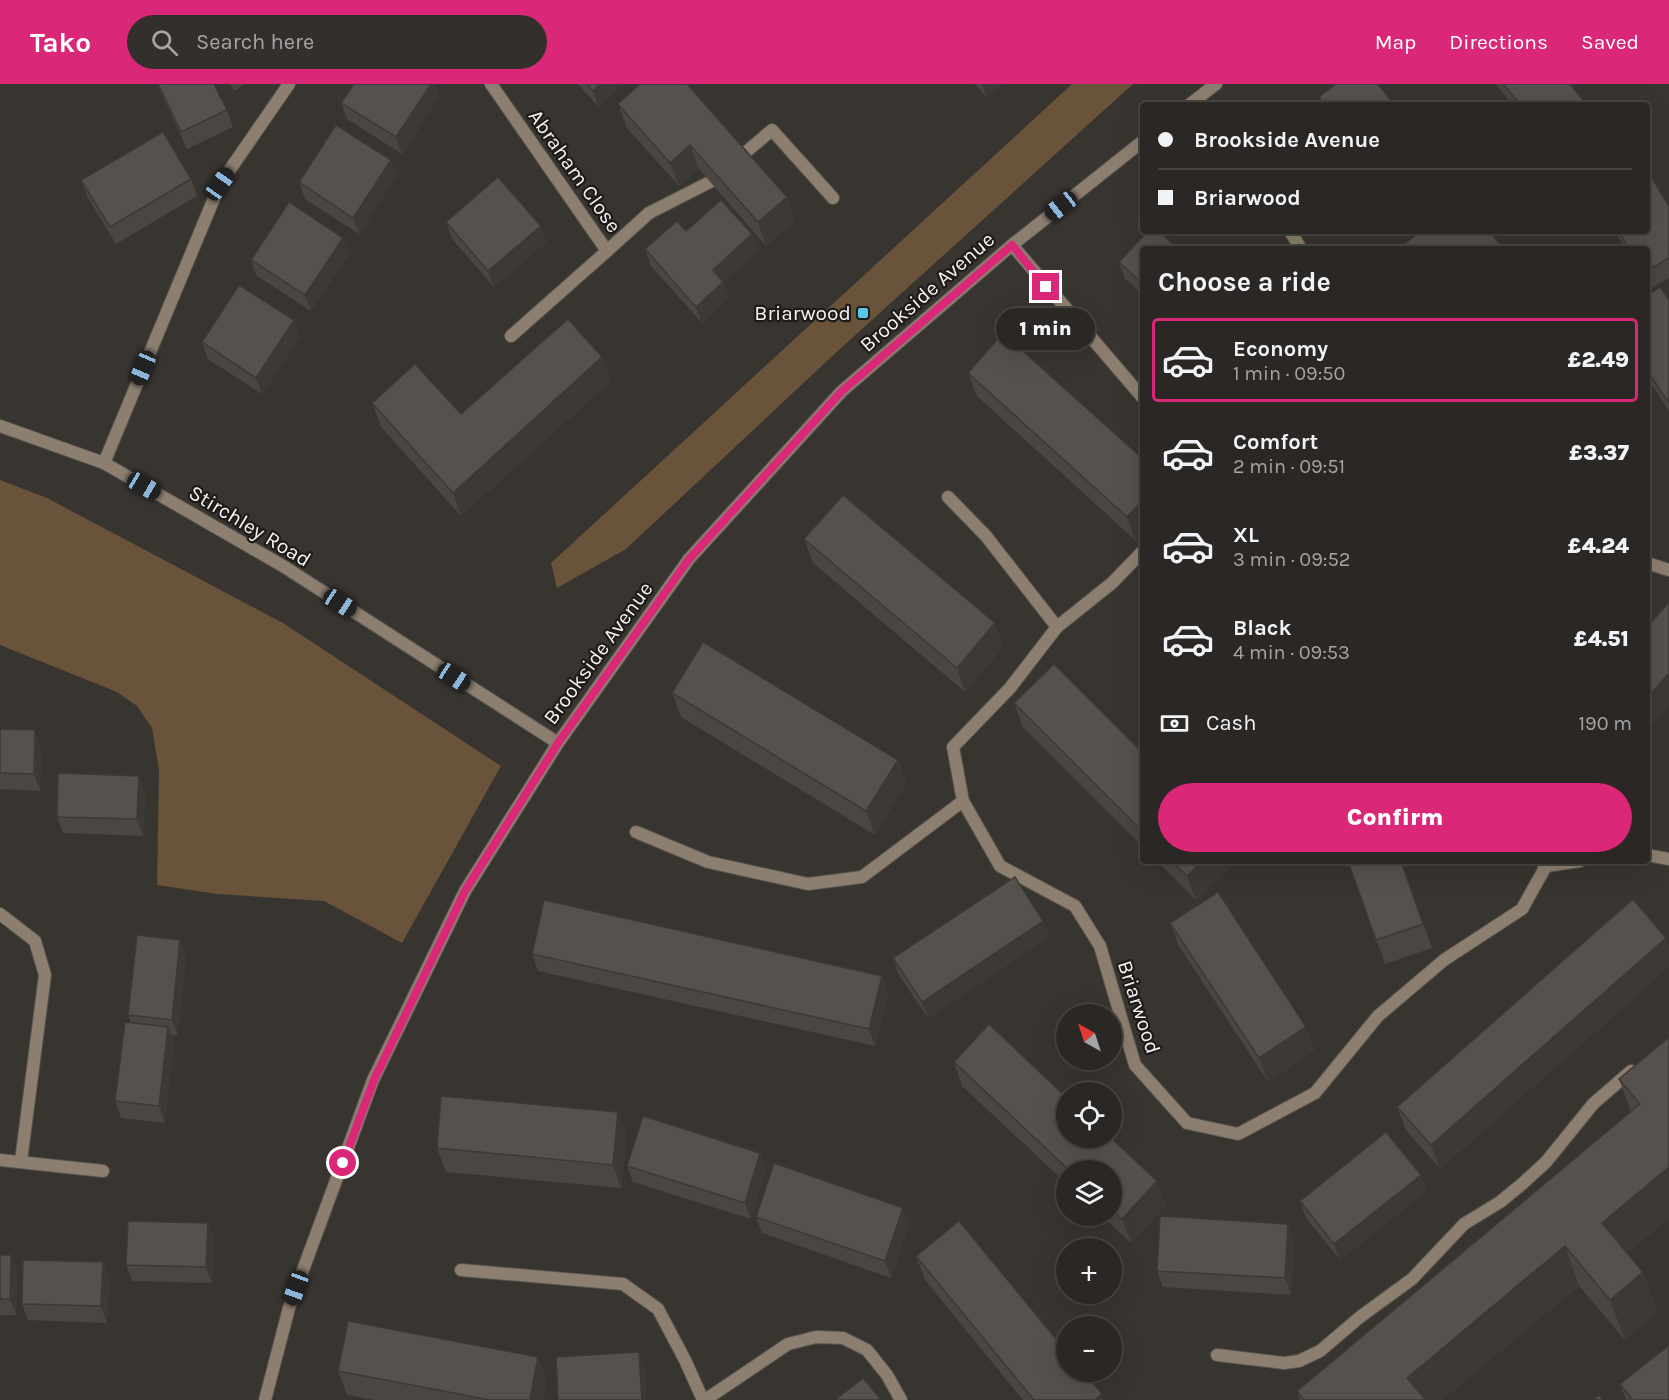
<!DOCTYPE html>
<meta charset="utf-8">
<style>
:root{--surface:#2a2724;--page:#322f2c;--text:#f1f3f6;--muted:#a5a5a6;--line:#464441;--accent:#db2777}
body{margin:0;font-family:Karla,sans-serif;background:var(--page);color:var(--text);height:100vh;display:flex;flex-direction:column;font-size:22px;white-space:nowrap}
*{box-sizing:border-box;margin:0}
p{font-size:20px;color:var(--muted)}
.icon{flex:none;width:33px;height:33px;fill:none;stroke:currentColor;stroke-width:2;stroke-linecap:round;stroke-linejoin:round}
.map{position:relative;flex:1;overflow:hidden}
.drawer{position:absolute;left:1140px;top:162px;width:510px;height:618px;display:flex;flex-direction:column;background:var(--surface);border-radius:6px;box-shadow:0 6px 24px #0002,0 0 0 2px var(--line)}
.drawer>*{flex:none}
.guide{position:absolute;left:1140px;top:18px;width:510px;height:132px;border-radius:6px;box-shadow:0 6px 24px #0002,0 0 0 2px var(--line);display:grid;align-content:center;height:132px;padding:0 18px;background:var(--surface)}
.needle{width:39px;rotate:321deg}
.controls{position:absolute;left:1056px;top:920px;display:grid;gap:12px}
.controls a{display:grid;place-items:center;width:66px;height:66px;border-radius:50%;background:var(--surface);box-shadow:0 6px 24px #0002,0 0 0 2px var(--line);font-size:30px}
.end{position:absolute;width:27px;height:27px;margin:-14px;border:8px solid #db2777;background:#fff;box-shadow:0 0 0 3px #fff}
.from{border-radius:50%}
.bubble{position:absolute;height:42px;border-radius:21px;background:var(--surface);box-shadow:0 6px 24px #0002,0 0 0 2px var(--line);font-size:20px;font-weight:800;line-height:42px;text-align:center}
.car{position:absolute;width:18px;height:36px;margin:-18px -9px;border-radius:8px;box-shadow:0 0 4px 2px #0007;background:linear-gradient(#222 24%,#8ab4d8 0 40%,#222 0 76%,#8ab4d8 0 86%,#222 0)}
.guide b{display:flex;align-items:center;gap:21px;height:57px;font-size:22px}
.guide b+b{border-top:2px solid var(--line)}
.guide i{width:15px;height:15px;background:var(--text)}
ul{padding:0;list-style:none}
li{display:flex;align-items:center;gap:18px;height:84px;margin:0 12px 9px;padding:0 6px;border:3px solid transparent;border-radius:6px}
li div{flex:1}
li b{display:block;font-size:22px}
li em{font-style:normal;font-weight:800}
li.on{border-color:var(--accent)}
li>.icon{width:54px;height:54px;stroke-width:1.5}
h2{padding:0 18px;font-size:27px;line-height:72px}
.pay{display:flex;align-items:center;gap:15px;height:66px;padding:0 18px;font-size:22px}
.pay p{margin-inline-start:auto}
.cta{display:flex;gap:12px;margin-top:auto;padding:12px 18px}
.cta a{flex:1;height:69px;border-radius:36px;background:var(--accent);color:#fff;font-size:24px;font-weight:800;line-height:69px;text-align:center}
header{display:flex;align-items:center;gap:36px;box-sizing:border-box;height:84px;padding:0 30px;background:var(--accent);color:#fff}
header strong{font-size:28px}
nav{display:flex;gap:33px;margin-inline-start:auto;font-size:21px}
.search{width:420px;height:54px;background:var(--page);display:flex;align-items:center;gap:15px;box-sizing:border-box;padding:0 21px;border-radius:33px;color:var(--muted);font-size:22px}
.map>svg:first-child{display:block}
.green{fill:#69533a}
.lines{fill:none;stroke-linecap:round;stroke-linejoin:round}
.service-casing{stroke:#56534f;stroke-width:14}
.minor-casing{stroke:#56534f;stroke-width:14}
.tertiary-casing{stroke:#56534f;stroke-width:14}
.service{stroke:#8d7f6f;stroke-width:12}
.minor{stroke:#8d7f6f;stroke-width:12}
.tertiary{stroke:#8d7f6f;stroke-width:12}
.wall{fill:#4a4642}
.shaded-wall{fill:#3c3936}
.building{fill:#56514d;stroke:#3c3936;stroke-width:1.5}
.route{stroke:#db2777;stroke-width:8}
.poi-dot{fill:#5bc7e7;stroke:#1e1c1a;stroke-width:2}
.labels{text-anchor:middle;stroke-width:4.5;stroke-linejoin:round;paint-order:stroke}
.street-label{font-size:21px;fill:#f6f3f0;stroke:#1e1c1a}
.poi-label{font-size:21px;fill:#f6f3f0;stroke:#1e1c1a;text-anchor:end}
</style>
<header>
<strong>Tako</strong>
<div class="search"><svg class="icon" aria-label="search" viewBox="0 0 24 24"><circle cx="10" cy="10" r="6"/><path d="M15 15l6 6"/></svg>Search here</div>
<nav><a>Map</a><a>Directions</a><a>Saved</a></nav>
</header>
<div class="map">
<svg width="1669" height="1316" viewBox="0 0 1669 1316">
<rect width="100%" height="100%" fill="#383430"/>
<!-- green -->
<g class="green">
<path d="M 1072,0 L 1133,0 L 841,264 L 626,465 L 557,504 L 551,479 Z"/>
<path d="M 0,396 L 47,414 L 283,539 L 501,682 L 402,859 L 324,817 L 217,810 L 157,801 L 159,686 L 152,644 L 137,622 L 117,608 L 0,561 Z"/>
</g>
<g class="lines">
<defs>
<g id="service">
<path d="M 740,73 L 772,46 L 833,114"/>
<path d="M 649,129 L 710,98"/>
</g>
<g id="minor">
<path d="M 491,0 L 607,167 L 511,252"/>
<path d="M 1290,147 L 1301,165"/>
<path d="M 1012,161 L 1143,314"/>
<path d="M 607,167 L 649,129"/>
<path d="M 0,342 L 104,379 L 283,482 L 558,659"/>
<path d="M 104,379 L 220,100 L 289,0"/>
<path d="M 948,413 L 986,452 L 1057,543"/>
<path d="M 1143,467 L 1112,499 L 1057,543 L 1010,604 L 953,663 L 963,717 L 1000,782 L 1075,822 L 1100,862 L 1135,981 L 1187,1039 L 1238,1050 L 1315,1009 L 1378,932 L 1444,876 L 1522,825 L 1546,782 L 1541,777"/>
<path d="M 1647,479 L 1669,486"/>
<path d="M 636,748 L 708,778 L 808,800 L 862,793 L 963,717"/>
<path d="M 1647,771 L 1669,775"/>
<path d="M 1546,782 L 1580,777"/>
<path d="M 0,830 L 35,857 L 45,891 L 21,1077"/>
<path d="M 0,1076 L 103,1087"/>
<path d="M 461,1186 L 623,1200 L 658,1225 L 685,1276 L 703,1316"/>
<path d="M 1217,1271 L 1284,1279 L 1299,1277 L 1320,1267 L 1360,1233 L 1412,1195 L 1464,1140 L 1500,1118 L 1522,1100 L 1546,1078 L 1593,1020 L 1631,987"/>
<path d="M 705,1316 L 788,1260 L 816,1253 L 843,1254 L 867,1266 L 887,1291 L 901,1316"/>
</g>
<g id="tertiary">
<path d="M 1189,21 L 1216,0"/>
<path d="M 265,1316 L 289,1224 L 373,996 L 465,807 L 558,659 L 689,475 L 842,307 L 1012,161 L 1143,57"/>
</g>
</defs>
<!-- service casing -->
<use href="#service" class="service-casing"/>
<!-- minor casing -->
<use href="#minor" class="minor-casing"/>
<!-- tertiary casing -->
<use href="#tertiary" class="tertiary-casing"/>
<!-- service -->
<use href="#service" class="service"/>
<!-- minor -->
<use href="#minor" class="minor"/>
<!-- tertiary -->
<use href="#tertiary" class="tertiary"/>
</g>
<!-- wall -->
<g class="wall">
<path d="M 157,0 L 214,0 L 227,26 L 233,43 L 187,65 Z"/>
<path d="M 230,0 L 245,0 L 234,7 Z"/>
<path d="M 354,0 L 435,0 L 439,13 L 402,70 L 347,35 L 341,19 Z"/>
<path d="M 578,0 L 624,0 L 599,23 Z"/>
<path d="M 640,0 L 795,137 L 766,162 L 699,85 L 679,102 L 627,44 L 618,20 Z"/>
<path d="M 975,0 L 1003,0 L 987,14 Z"/>
<path d="M 1496,0 L 1570,0 L 1587,21 L 1513,21 Z"/>
<path d="M 397,92 L 359,150 L 305,115 L 299,98 Z"/>
<path d="M 191,95 L 197,112 L 116,160 L 87,112 L 81,96 Z"/>
<path d="M 1669,123 L 1669,194 L 1649,206 L 1647,202 L 1647,165 L 1625,165 L 1615,147 L 1647,147 Z"/>
<path d="M 446,138 L 547,158 L 494,203 L 452,155 Z"/>
<path d="M 686,147 L 752,150 L 758,167 L 723,198 L 729,214 L 702,239 L 651,182 L 645,165 Z"/>
<path d="M 1143,165 L 1143,211 L 1125,194 L 1119,178 Z"/>
<path d="M 349,170 L 311,227 L 257,192 L 251,176 Z"/>
<path d="M 1647,212 L 1669,216 L 1669,327 L 1647,294 Z"/>
<path d="M 294,236 L 300,253 L 262,310 L 208,275 L 202,258 Z"/>
<path d="M 602,273 L 611,297 L 461,432 L 381,343 L 372,319 L 461,330 Z"/>
<path d="M 968,289 L 1143,375 L 1136,457 L 977,312 Z"/>
<path d="M 804,455 L 1003,563 L 965,608 L 813,479 Z"/>
<path d="M 672,609 L 898,676 L 906,699 L 875,751 L 681,633 Z"/>
<path d="M 1014,619 L 1143,669 L 1143,763 L 1023,643 Z"/>
<path d="M 0,645 L 41,663 L 40,707 L 0,705 Z"/>
<path d="M 139,692 L 145,708 L 143,752 L 63,749 L 57,733 Z"/>
<path d="M 1157,777 L 1235,777 L 1236,778 L 1196,816 Z"/>
<path d="M 1348,777 L 1401,777 L 1432,864 L 1385,880 Z"/>
<path d="M 1043,837 L 1049,853 L 928,934 L 899,891 L 893,874 Z"/>
<path d="M 1170,839 L 1315,966 L 1268,998 L 1179,862 Z"/>
<path d="M 1666,854 L 1669,861 L 1669,883 L 1440,1085 L 1406,1046 L 1397,1023 Z"/>
<path d="M 532,870 L 882,892 L 888,908 L 875,962 L 538,887 Z"/>
<path d="M 186,873 L 178,952 L 171,951 L 174,959 L 165,1039 L 121,1034 L 115,1017 L 131,939 L 128,931 Z"/>
<path d="M 1669,953 L 1669,1134 L 1627,1169 L 1658,1228 L 1625,1256 L 1579,1202 L 1442,1316 L 1300,1316 L 1297,1307 L 1631,1028 L 1619,995 Z"/>
<path d="M 954,978 L 1166,1121 L 1131,1159 L 1101,1131 L 1112,1131 L 1112,1086 L 1066,1086 L 1066,1099 L 962,1002 Z"/>
<path d="M 627,1052 L 621,1104 L 446,1088 L 437,1064 Z"/>
<path d="M 627,1082 L 766,1085 L 751,1135 L 633,1098 Z"/>
<path d="M 1427,1107 L 1340,1176 L 1306,1134 L 1300,1117 Z"/>
<path d="M 756,1133 L 909,1140 L 891,1194 L 762,1149 Z"/>
<path d="M 208,1139 L 214,1156 L 212,1199 L 132,1197 L 126,1181 Z"/>
<path d="M 1294,1156 L 1291,1211 L 1163,1203 L 1157,1187 Z"/>
<path d="M 0,1171 L 17,1187 L 16,1231 L 0,1231 Z"/>
<path d="M 916,1172 L 1104,1316 L 1023,1316 L 925,1196 Z"/>
<path d="M 103,1178 L 109,1195 L 107,1239 L 28,1236 L 22,1220 Z"/>
<path d="M 538,1273 L 546,1297 L 543,1316 L 374,1316 L 347,1311 L 338,1287 Z"/>
<path d="M 1620,1300 L 1669,1316 L 1626,1316 Z"/>
</g>
<!-- shaded-wall -->
<g class="shaded-wall">
<path d="M 431,0 L 435,0 L 439,13 L 402,70 L 396,53 Z"/>
<path d="M 600,0 L 624,0 L 599,23 L 593,7 Z"/>
<path d="M 982,0 L 1003,0 L 987,14 Z"/>
<path d="M 690,61 L 699,85 L 679,102 L 670,79 Z"/>
<path d="M 391,76 L 397,92 L 359,150 L 353,134 Z"/>
<path d="M 787,113 L 795,137 L 766,162 L 758,138 Z"/>
<path d="M 541,142 L 547,158 L 494,203 L 488,187 Z"/>
<path d="M 752,150 L 758,167 L 723,198 L 729,214 L 702,239 L 696,223 L 713,186 Z"/>
<path d="M 343,154 L 349,170 L 311,227 L 305,211 Z"/>
<path d="M 294,236 L 300,253 L 262,310 L 256,294 Z"/>
<path d="M 602,273 L 611,297 L 461,432 L 453,409 Z"/>
<path d="M 1143,416 L 1143,449 L 1136,457 L 1127,433 Z"/>
<path d="M 995,539 L 1003,563 L 965,608 L 957,584 Z"/>
<path d="M 1669,589 L 1669,622 L 1647,648 L 1647,614 Z"/>
<path d="M 35,646 L 41,663 L 40,707 L 34,690 Z"/>
<path d="M 898,676 L 906,699 L 875,751 L 866,727 Z"/>
<path d="M 139,692 L 145,708 L 143,752 L 137,735 Z"/>
<path d="M 1203,777 L 1236,778 L 1196,816 L 1187,792 Z"/>
<path d="M 1043,837 L 1049,853 L 928,934 L 922,918 Z"/>
<path d="M 1666,854 L 1669,861 L 1669,883 L 1440,1085 L 1431,1061 Z"/>
<path d="M 180,856 L 186,873 L 178,952 L 172,936 Z"/>
<path d="M 882,892 L 888,908 L 875,962 L 869,945 Z"/>
<path d="M 168,943 L 174,959 L 165,1039 L 159,1022 Z"/>
<path d="M 1306,943 L 1315,966 L 1268,998 L 1259,974 Z"/>
<path d="M 618,1028 L 627,1052 L 621,1104 L 613,1081 Z"/>
<path d="M 760,1069 L 766,1085 L 751,1135 L 745,1119 Z"/>
<path d="M 1669,1083 L 1669,1134 L 1616,1178 L 1602,1139 Z"/>
<path d="M 1421,1091 L 1427,1107 L 1340,1176 L 1334,1160 Z"/>
<path d="M 1157,1097 L 1166,1121 L 1131,1159 L 1122,1135 Z"/>
<path d="M 903,1124 L 909,1140 L 891,1194 L 885,1177 Z"/>
<path d="M 208,1139 L 214,1156 L 212,1199 L 206,1183 Z"/>
<path d="M 1288,1140 L 1294,1156 L 1291,1211 L 1285,1194 Z"/>
<path d="M 1565,1162 L 1579,1202 L 1442,1316 L 1415,1316 L 1407,1294 Z"/>
<path d="M 11,1171 L 17,1187 L 16,1231 L 10,1215 Z"/>
<path d="M 103,1178 L 109,1195 L 107,1239 L 101,1222 Z"/>
<path d="M 1643,1188 L 1658,1228 L 1625,1256 L 1610,1216 Z"/>
<path d="M 639,1268 L 645,1284 L 647,1316 L 642,1316 Z"/>
<path d="M 538,1273 L 546,1297 L 543,1316 L 530,1316 Z"/>
<path d="M 1102,1310 L 1104,1316 L 1095,1316 Z"/>
</g>
<!-- building -->
<g class="building">
<path d="M 158,0 L 214,0 L 227,26 L 181,48 Z"/>
<path d="M 354,0 L 431,0 L 396,53 L 341,19 Z"/>
<path d="M 587,0 L 600,0 L 593,7 Z"/>
<path d="M 640,0 L 687,0 L 787,113 L 758,138 L 690,61 L 670,79 L 618,20 Z"/>
<path d="M 1336,0 L 1378,0 L 1394,21 L 1325,21 L 1319,13 Z"/>
<path d="M 1503,0 L 1570,0 L 1587,21 L 1521,21 Z"/>
<path d="M 336,41 L 391,76 L 353,134 L 299,98 Z"/>
<path d="M 163,48 L 191,95 L 110,143 L 81,96 Z"/>
<path d="M 1651,92 L 1669,123 L 1669,174 L 1647,187 L 1647,165 L 1629,165 L 1618,147 L 1647,147 L 1647,94 Z"/>
<path d="M 498,93 L 541,142 L 488,187 L 446,138 Z"/>
<path d="M 721,116 L 752,150 L 713,186 L 723,198 L 696,223 L 645,165 L 677,137 L 686,147 Z"/>
<path d="M 289,118 L 343,154 L 305,211 L 251,176 Z"/>
<path d="M 1148,147 L 1159,147 L 1178,165 L 1143,165 L 1143,200 L 1119,178 Z"/>
<path d="M 1421,147 L 1490,147 L 1503,165 L 1398,165 Z"/>
<path d="M 239,201 L 294,236 L 256,294 L 202,258 Z"/>
<path d="M 1660,203 L 1669,216 L 1669,319 L 1647,286 L 1647,212 Z"/>
<path d="M 568,235 L 602,273 L 453,409 L 372,319 L 415,280 L 461,330 Z"/>
<path d="M 1003,249 L 1143,375 L 1143,416 L 1127,433 L 968,289 Z"/>
<path d="M 843,411 L 995,539 L 957,584 L 804,455 Z"/>
<path d="M 1669,518 L 1669,589 L 1647,614 L 1647,543 Z"/>
<path d="M 703,558 L 898,676 L 866,727 L 672,609 Z"/>
<path d="M 1054,580 L 1143,669 L 1143,748 L 1014,619 Z"/>
<path d="M 0,645 L 35,646 L 34,690 L 0,689 Z"/>
<path d="M 58,689 L 139,692 L 137,735 L 57,733 Z"/>
<path d="M 1172,777 L 1203,777 L 1187,792 Z"/>
<path d="M 1348,777 L 1401,777 L 1423,840 L 1376,856 Z"/>
<path d="M 1015,793 L 1043,837 L 922,918 L 893,874 Z"/>
<path d="M 1218,808 L 1306,943 L 1259,974 L 1170,839 Z"/>
<path d="M 1633,815 L 1666,854 L 1431,1061 L 1397,1023 Z"/>
<path d="M 544,816 L 882,892 L 869,945 L 532,870 Z"/>
<path d="M 137,851 L 180,856 L 172,936 L 128,931 Z"/>
<path d="M 125,938 L 168,943 L 159,1022 L 115,1017 Z"/>
<path d="M 989,940 L 1066,1013 L 1066,1053 L 1110,1053 L 1157,1097 L 1122,1135 L 1112,1125 L 1112,1086 L 1069,1086 L 954,978 Z"/>
<path d="M 1669,953 L 1669,1083 L 1602,1139 L 1643,1188 L 1610,1216 L 1565,1162 L 1407,1294 L 1426,1316 L 1304,1316 L 1297,1307 L 1640,1020 L 1619,995 Z"/>
<path d="M 441,1012 L 618,1028 L 613,1081 L 437,1064 Z"/>
<path d="M 643,1032 L 760,1069 L 745,1119 L 627,1082 Z"/>
<path d="M 1386,1048 L 1421,1091 L 1334,1160 L 1300,1117 Z"/>
<path d="M 774,1079 L 903,1124 L 885,1177 L 756,1133 Z"/>
<path d="M 1160,1132 L 1288,1140 L 1285,1194 L 1157,1187 Z"/>
<path d="M 128,1137 L 208,1139 L 206,1183 L 126,1181 Z"/>
<path d="M 959,1137 L 1066,1267 L 1066,1287 L 1083,1287 L 1102,1310 L 1095,1316 L 1034,1316 L 916,1172 Z"/>
<path d="M 0,1171 L 11,1171 L 10,1215 L 0,1215 Z"/>
<path d="M 23,1176 L 103,1178 L 101,1222 L 22,1220 Z"/>
<path d="M 348,1237 L 538,1273 L 530,1316 L 490,1316 L 338,1287 Z"/>
<path d="M 1669,1261 L 1669,1316 L 1633,1316 L 1620,1300 Z"/>
<path d="M 639,1268 L 642,1316 L 558,1316 L 556,1273 Z"/>
<path d="M 863,1294 L 881,1316 L 835,1316 Z"/>
<path d="M 1599,1311 L 1604,1316 L 1594,1316 Z"/>
</g>
<g class="lines">
<!-- route -->
<path class="route" d="M 343,1079 L 374,996 L 465,807 L 558,659 L 689,475 L 842,307 L 1012,161 L 1046,203"/>
</g>
<!-- markers -->
<rect class="poi-dot" x="857" y="223" width="12" height="12" rx="3"/>
<g class="labels">
<!-- street labels -->
<g class="street-label">
<text transform="translate(575 87) rotate(55)" y="7">Abraham Close</text>
<text transform="translate(927 208) rotate(-41)" y="7">Brookside Avenue</text>
<text transform="translate(250 442) rotate(31)" y="7">Stirchley Road</text>
<text transform="translate(598 569) rotate(-54)" y="7">Brookside Avenue</text>
<text transform="translate(1139 923) rotate(72)" y="7">Briarwood</text>
</g>
<!-- poi labels -->
<g class="poi-label">
<text x="851" y="236">Briarwood</text>
</g>
</g>
</svg>
<div class="controls">
<a><svg class="needle" viewBox="-14 -14 28 28"><path d="M0-13l5 13h-10z" fill="#e53935"/><path d="M0 13l5-13h-10z" fill="#a5a5a6"/></svg></a>
<a><svg class="icon" aria-label="locate" viewBox="0 0 24 24"><circle cx="12" cy="12" r="6"/><path d="M12 2v4M12 18v4M2 12h4M18 12h4"/></svg></a>
<a><svg class="icon" aria-label="layers" viewBox="0 0 24 24"><path d="M12 4l9 5-9 5-9-5zM3 14l9 5 9-5"/></svg></a>
<a>+</a>
<a>−</a>
</div>
<i class="end from" style="left:343px;top:1079px"></i>
<i class="end" style="left:1046px;top:203px"></i>
<div class="bubble" style="left:996px;top:224px;width:99px">1 min</div>
<i class="car" style="left:220px;top:100px;rotate:35deg"></i>
<i class="car" style="left:1061px;top:122px;rotate:232deg"></i>
<i class="car" style="left:143px;top:284px;rotate:203deg"></i>
<i class="car" style="left:144px;top:402px;rotate:120deg"></i>
<i class="car" style="left:340px;top:519px;rotate:123deg"></i>
<i class="car" style="left:454px;top:593px;rotate:123deg"></i>
<i class="car" style="left:296px;top:1204px;rotate:200deg"></i>
<div class="guide">
<b><i class="from"></i>Brookside Avenue</b>
<b><i></i>Briarwood</b>
</div>
<section class="drawer">
<h2>Choose a ride</h2>
<ul>
<li class="on"><svg class="icon" aria-label="car" viewBox="0 0 24 24"><path d="M5 17H2v-5l4-1 3-4h7l3 4 3 1v5h-3M9 17h6M6 11h13"/><circle cx="7" cy="17" r="2"/><circle cx="17" cy="17" r="2"/></svg><div><b>Economy</b><p>1 min · 09:50</p></div><em>£2.49</em></li>
<li><svg class="icon" aria-label="car" viewBox="0 0 24 24"><path d="M5 17H2v-5l4-1 3-4h7l3 4 3 1v5h-3M9 17h6M6 11h13"/><circle cx="7" cy="17" r="2"/><circle cx="17" cy="17" r="2"/></svg><div><b>Comfort</b><p>2 min · 09:51</p></div><em>£3.37</em></li>
<li><svg class="icon" aria-label="car" viewBox="0 0 24 24"><path d="M5 17H2v-5l4-1 3-4h7l3 4 3 1v5h-3M9 17h6M6 11h13"/><circle cx="7" cy="17" r="2"/><circle cx="17" cy="17" r="2"/></svg><div><b>XL</b><p>3 min · 09:52</p></div><em>£4.24</em></li>
<li><svg class="icon" aria-label="car" viewBox="0 0 24 24"><path d="M5 17H2v-5l4-1 3-4h7l3 4 3 1v5h-3M9 17h6M6 11h13"/><circle cx="7" cy="17" r="2"/><circle cx="17" cy="17" r="2"/></svg><div><b>Black</b><p>4 min · 09:53</p></div><em>£4.51</em></li>
</ul>
<div class="pay"><svg class="icon" aria-label="cash" viewBox="0 0 24 24"><path d="M3 7h18v10H3z"/><circle cx="12" cy="12" r="2"/></svg>Cash<p>190 m</p></div>
<div class="cta"><a>Confirm</a></div>
</section>
</div>
